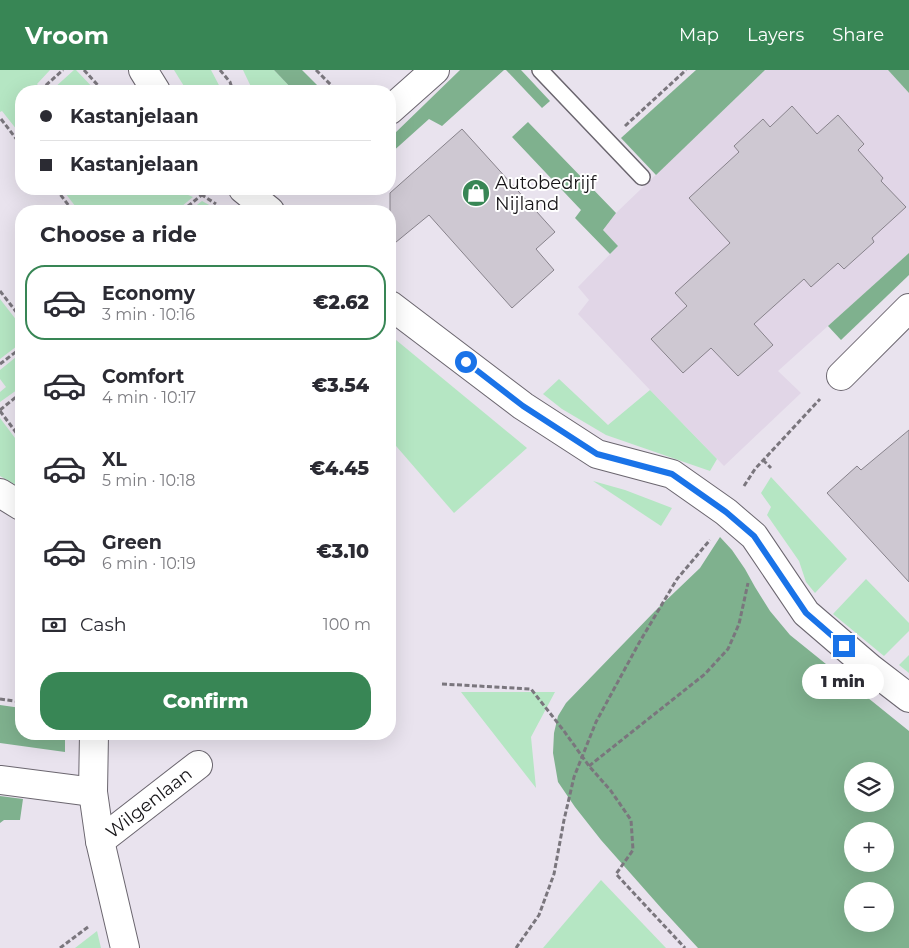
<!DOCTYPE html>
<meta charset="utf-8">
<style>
:root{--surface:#fff;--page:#f7f7f7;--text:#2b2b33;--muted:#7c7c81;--line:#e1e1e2;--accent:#388655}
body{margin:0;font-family:Montserrat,sans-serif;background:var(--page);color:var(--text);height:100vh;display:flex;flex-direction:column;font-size:19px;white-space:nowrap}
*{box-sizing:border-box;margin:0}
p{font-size:16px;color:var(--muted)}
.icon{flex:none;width:28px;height:28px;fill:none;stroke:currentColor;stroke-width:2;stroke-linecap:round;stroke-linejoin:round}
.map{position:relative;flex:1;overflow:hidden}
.sheet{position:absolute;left:15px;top:135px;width:381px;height:535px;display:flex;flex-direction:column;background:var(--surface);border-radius:20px;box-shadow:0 5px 20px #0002}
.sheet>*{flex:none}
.top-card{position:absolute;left:15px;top:15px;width:381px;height:110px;border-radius:20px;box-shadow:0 5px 20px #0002;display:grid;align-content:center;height:110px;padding:0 25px;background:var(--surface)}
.controls{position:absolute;left:844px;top:692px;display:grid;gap:10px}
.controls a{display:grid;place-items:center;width:50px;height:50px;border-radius:50%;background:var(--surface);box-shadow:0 5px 20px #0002;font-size:25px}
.end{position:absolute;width:22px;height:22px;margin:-11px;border:6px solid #1a73e8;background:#fff;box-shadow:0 0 0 2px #fff}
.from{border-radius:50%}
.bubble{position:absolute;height:35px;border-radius:18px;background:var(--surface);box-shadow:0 5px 20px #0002;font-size:16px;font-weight:800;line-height:35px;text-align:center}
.top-card b{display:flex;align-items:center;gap:18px;height:48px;font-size:19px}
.top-card b+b{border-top:1px solid var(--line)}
.top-card i{width:12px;height:12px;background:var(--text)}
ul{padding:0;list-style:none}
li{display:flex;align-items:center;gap:15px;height:75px;margin:0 10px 8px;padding:0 15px;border:2px solid transparent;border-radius:20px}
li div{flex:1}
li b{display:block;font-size:19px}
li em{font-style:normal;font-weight:800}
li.active{border-color:var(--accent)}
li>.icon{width:45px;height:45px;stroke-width:1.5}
h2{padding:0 25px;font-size:22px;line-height:60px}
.pay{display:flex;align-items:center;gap:12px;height:55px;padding:0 25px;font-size:19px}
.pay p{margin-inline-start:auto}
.action{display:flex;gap:10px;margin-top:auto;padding:10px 25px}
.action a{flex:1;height:58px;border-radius:20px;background:var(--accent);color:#fff;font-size:20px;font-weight:800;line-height:58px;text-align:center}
header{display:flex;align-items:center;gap:30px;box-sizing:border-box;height:70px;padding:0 25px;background:var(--accent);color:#fff}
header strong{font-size:24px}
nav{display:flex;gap:28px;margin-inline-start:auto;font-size:18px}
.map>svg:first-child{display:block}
.built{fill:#e1d6e7}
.green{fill:#b5e6c3}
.forest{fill:#7fb18e;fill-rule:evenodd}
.building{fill:#cec8d2;stroke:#87828b}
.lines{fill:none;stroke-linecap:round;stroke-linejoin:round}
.service-casing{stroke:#6b666f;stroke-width:18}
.minor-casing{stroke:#6b666f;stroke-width:30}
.path{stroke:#7a767d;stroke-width:3;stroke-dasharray:5 2.5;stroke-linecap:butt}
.service{stroke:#fff;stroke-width:15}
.minor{stroke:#fff;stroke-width:28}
.route{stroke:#1a73e8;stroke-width:6}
.labels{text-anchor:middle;stroke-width:4;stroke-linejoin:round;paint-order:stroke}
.poi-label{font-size:18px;fill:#161417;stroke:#fff;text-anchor:start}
.street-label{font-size:18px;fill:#161417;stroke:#fff}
</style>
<header>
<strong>Vroom</strong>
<nav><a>Map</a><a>Layers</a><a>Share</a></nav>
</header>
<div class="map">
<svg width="909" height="878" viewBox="0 0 909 878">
<rect width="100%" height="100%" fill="#e9e3ee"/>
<!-- built -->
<path class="built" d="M 765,0 L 888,0 L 909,23 L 909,183 L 778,301 L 801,323 L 724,396 L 650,320 L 578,244 L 589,230 L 578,217 L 618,176 L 603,160 L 616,143 Z"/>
<!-- green -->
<g class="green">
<path d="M 0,0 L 50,0 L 37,14 L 43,21 L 21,21 L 21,65 L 2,41 L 0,42 Z"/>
<path d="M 74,0 L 76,0 L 96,21 L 55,21 L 53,19 Z"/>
<path d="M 174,0 L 211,0 L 222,21 L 187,21 Z"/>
<path d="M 243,0 L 274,0 L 294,21 L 253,21 Z"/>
<path d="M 62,119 L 174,119 L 193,127 L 176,141 L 79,141 Z"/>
<path d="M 202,131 L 220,141 L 189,141 Z"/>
<path d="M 0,229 L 21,256 L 21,273 L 0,289 Z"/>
<path d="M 390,265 L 527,378 L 454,443 L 390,369 Z"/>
<path d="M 21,283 L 21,317 L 0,332 L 0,322 L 6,317 L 0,309 L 0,300 Z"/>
<path d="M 559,309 L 608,355 L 650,320 L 717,389 L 710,401 L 606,365 L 562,339 L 543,324 Z"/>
<path d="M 0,348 L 21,376 L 21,418 L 0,406 Z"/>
<path d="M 771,407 L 847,489 L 815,523 L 806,512 L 799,491 L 767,445 L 771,437 L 761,423 Z"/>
<path d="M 593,411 L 625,420 L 672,438 L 661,456 Z"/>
<path d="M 866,509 L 909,553 L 909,561 L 884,586 L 833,544 Z"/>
<path d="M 909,585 L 909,603 L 899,595 Z"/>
<path d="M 461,622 L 555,622 L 531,667 L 536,718 Z"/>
<path d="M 601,810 L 666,878 L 543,878 Z"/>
<path d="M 97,861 L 101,878 L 75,878 Z"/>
</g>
<!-- forest -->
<g class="forest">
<path d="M 274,0 L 302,0 L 323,21 L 294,21 Z"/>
<path d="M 460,0 L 504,0 L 442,56 L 429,49 L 390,84 L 390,65 L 392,66 Z"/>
<path d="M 506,0 L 521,0 L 550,31 L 542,38 Z"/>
<path d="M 696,0 L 765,0 L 656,105 L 621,68 Z"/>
<path d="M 888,0 L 909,0 L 909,23 Z"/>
<path d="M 528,52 L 616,143 L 603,160 L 618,176 L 610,184 L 575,148 L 581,140 L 512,67 Z"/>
<path d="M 909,183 L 909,205 L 841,270 L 828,256 Z"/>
<path d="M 720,467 L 732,480 L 745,499 L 755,517 L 770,541 L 790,565 L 909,661 L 909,878 L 698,878 L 662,839 L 601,770 L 575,737 L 558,712 L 553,683 L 554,663 L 558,646 L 566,633 L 655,541 L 700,498 ZM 852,701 L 885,701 L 885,734 L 852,734 ZM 852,761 L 885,761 L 885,794 L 852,794 ZM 852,821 L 885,821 L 885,854 L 852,854 Z"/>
<path d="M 0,635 L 21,638 L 21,664 L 65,664 L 65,682 L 0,673 Z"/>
<path d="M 0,726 L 23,729 L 20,750 L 4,750 L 0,753 Z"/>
</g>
<!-- building -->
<g class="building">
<path d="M 792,36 L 817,64 L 838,45 L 864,74 L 858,80 L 883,108 L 881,111 L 906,137 L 872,168 L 874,172 L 844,199 L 838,193 L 811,217 L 804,209 L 754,254 L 773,275 L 738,306 L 711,278 L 683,303 L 651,269 L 687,236 L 675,223 L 730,173 L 689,128 L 739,82 L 734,76 L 763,49 L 770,57 Z"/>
<path d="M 462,59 L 555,162 L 536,179 L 554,200 L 512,238 L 429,145 L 390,177 L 390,123 Z"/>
<path d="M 909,360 L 909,512 L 827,423 L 857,396 L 861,400 Z"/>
</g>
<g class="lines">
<defs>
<path id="service" d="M 540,0 L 642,107"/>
<g id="minor">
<path d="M 143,0 L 156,21"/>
<path d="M 390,40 L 435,0"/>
<path d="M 243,119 L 270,141"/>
<path d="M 390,235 L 523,336 L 597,384 L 672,404 L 726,442 L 754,466 L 806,543 L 870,598 L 909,628"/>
<path d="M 841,306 L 909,238"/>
<path d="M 0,423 L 21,436"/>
<path d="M 94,664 L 93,722 L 100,771 L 125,878"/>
<path d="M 0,710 L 93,722"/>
<path id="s1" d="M 100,771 L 198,695"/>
</g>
</defs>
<!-- service casing -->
<use href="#service" class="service-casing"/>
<!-- minor casing -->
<use href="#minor" class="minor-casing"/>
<!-- path -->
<g class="path">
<path d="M 84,0 L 103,21"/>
<path d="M 220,0 L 230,12 L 233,21"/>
<path d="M 316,0 L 337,21"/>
<path d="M 49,21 L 45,16 L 63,0"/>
<path d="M 1,49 L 21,75"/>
<path d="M 625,56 L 686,0"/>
<path d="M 56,119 L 73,141"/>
<path d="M 187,119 L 202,125 L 216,134"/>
<path d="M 182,141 L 209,119"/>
<path d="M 0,221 L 21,248"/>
<path d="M 0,294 L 21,278"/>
<path d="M 0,340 L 21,323"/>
<path d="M 0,341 L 21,369"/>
<path d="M 763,390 L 771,398"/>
<path d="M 744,416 L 755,399 L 820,329"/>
<path d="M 442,614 L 531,619 L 564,661 L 589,696 L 611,721 L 631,750 L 633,780 L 616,804 L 685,878"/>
<path d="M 0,629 L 21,632"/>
<path d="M 589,696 L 705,604 L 728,579 L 739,554 L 748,513"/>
<path d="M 60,878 L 88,857"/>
<path d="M 516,878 L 539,845 L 554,804 L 564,750 L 574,707 L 596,652 L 639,573 L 677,509 L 710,470"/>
</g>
<!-- service -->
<use href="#service" class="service"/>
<!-- minor -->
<use href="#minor" class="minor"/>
</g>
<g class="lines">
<!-- route -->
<path class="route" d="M 466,292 L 523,336 L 597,384 L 672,404 L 726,442 L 754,466 L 806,543 L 844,576"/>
</g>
<!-- icons -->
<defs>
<symbol id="shop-disc" viewBox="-11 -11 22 22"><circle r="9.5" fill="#388655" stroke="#fff"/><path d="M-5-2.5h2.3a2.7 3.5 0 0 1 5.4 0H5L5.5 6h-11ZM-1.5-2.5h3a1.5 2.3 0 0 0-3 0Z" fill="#fff"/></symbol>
</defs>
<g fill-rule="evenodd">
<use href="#shop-disc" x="460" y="107" width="32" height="32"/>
</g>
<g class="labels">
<!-- poi labels -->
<g class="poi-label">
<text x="495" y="119">Autobedrijf<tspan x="495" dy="21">Nijland</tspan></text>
</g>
<!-- street labels -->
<g class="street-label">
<text dy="6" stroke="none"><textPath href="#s1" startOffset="62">Wilgenlaan</textPath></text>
</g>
</g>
</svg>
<div class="controls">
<a><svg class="icon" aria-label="layers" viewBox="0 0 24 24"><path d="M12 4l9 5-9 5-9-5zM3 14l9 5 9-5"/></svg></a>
<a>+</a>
<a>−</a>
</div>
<i class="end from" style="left:466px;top:292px"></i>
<i class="end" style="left:844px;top:576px"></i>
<div class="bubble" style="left:802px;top:594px;width:82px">1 min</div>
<div class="top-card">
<b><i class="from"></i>Kastanjelaan</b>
<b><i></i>Kastanjelaan</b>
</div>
<section class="sheet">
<h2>Choose a ride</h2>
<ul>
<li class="active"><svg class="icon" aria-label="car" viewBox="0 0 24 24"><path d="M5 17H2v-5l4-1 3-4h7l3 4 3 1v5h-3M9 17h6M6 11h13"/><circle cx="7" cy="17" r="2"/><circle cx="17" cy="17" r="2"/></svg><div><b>Economy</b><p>3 min · 10:16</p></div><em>€2.62</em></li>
<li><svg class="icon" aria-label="car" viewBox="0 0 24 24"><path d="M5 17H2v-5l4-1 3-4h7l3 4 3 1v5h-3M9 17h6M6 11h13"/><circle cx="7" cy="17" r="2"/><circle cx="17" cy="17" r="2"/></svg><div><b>Comfort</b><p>4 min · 10:17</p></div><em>€3.54</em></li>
<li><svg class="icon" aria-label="car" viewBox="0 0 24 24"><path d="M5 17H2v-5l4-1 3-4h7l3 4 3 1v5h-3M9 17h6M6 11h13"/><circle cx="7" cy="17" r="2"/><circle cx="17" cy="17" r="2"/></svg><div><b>XL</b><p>5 min · 10:18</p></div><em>€4.45</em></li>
<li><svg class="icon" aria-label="car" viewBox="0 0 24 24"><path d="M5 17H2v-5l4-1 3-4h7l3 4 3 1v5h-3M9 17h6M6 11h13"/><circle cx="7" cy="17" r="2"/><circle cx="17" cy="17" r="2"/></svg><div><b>Green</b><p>6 min · 10:19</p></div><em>€3.10</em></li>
</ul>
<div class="pay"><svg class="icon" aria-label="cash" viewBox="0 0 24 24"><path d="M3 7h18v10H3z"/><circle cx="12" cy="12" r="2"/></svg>Cash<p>100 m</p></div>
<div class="action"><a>Confirm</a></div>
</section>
</div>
